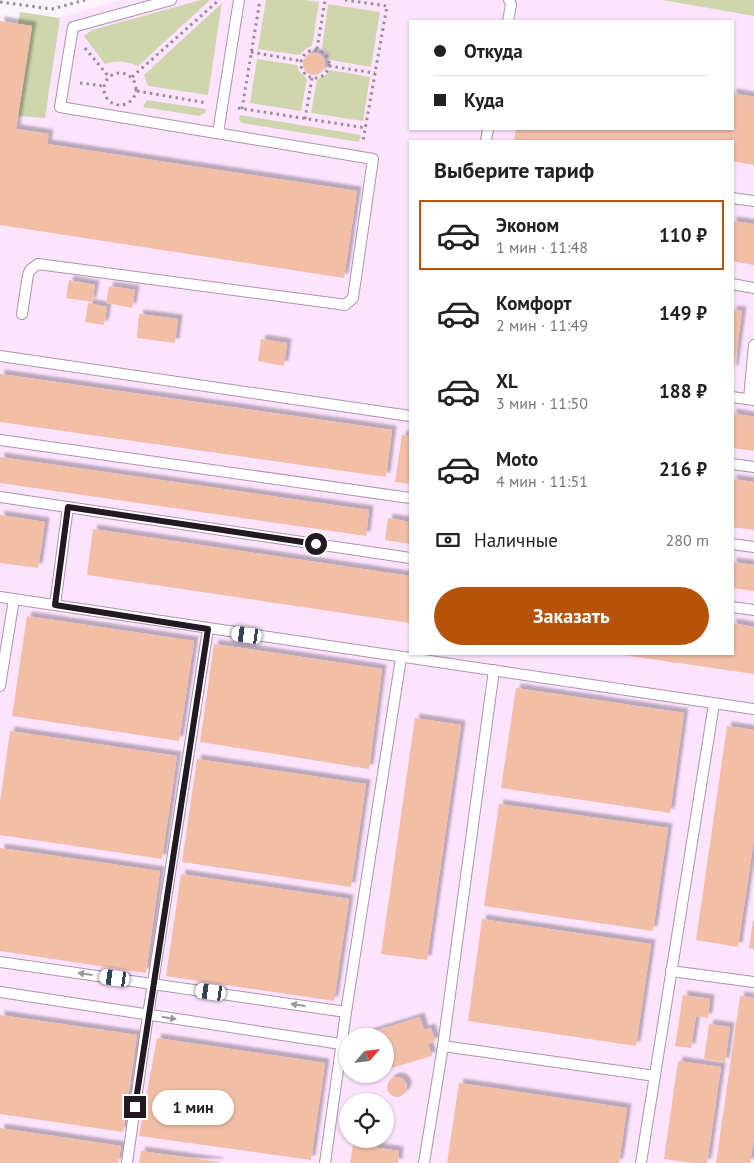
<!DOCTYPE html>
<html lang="ru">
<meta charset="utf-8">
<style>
:root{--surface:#fff;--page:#f6f6f6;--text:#222;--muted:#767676;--line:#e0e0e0;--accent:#b45309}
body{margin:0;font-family:"PT Sans",sans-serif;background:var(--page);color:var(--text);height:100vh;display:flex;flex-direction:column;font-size:19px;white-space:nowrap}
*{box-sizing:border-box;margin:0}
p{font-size:16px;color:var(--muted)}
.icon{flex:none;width:28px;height:28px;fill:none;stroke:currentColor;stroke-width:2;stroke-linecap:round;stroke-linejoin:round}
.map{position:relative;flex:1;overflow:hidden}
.side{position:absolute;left:409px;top:140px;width:325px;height:515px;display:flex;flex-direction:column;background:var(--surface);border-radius:0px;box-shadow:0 1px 4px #0004}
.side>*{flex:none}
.hud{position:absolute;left:409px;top:20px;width:325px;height:110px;border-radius:0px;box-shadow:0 1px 4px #0004;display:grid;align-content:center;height:110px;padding:0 25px;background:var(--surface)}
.needle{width:32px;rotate:62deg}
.controls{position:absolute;left:339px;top:1028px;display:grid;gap:10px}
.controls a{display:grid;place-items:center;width:55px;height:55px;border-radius:50%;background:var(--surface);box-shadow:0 1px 4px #0004;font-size:25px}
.end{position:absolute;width:22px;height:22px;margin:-11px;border:6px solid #221923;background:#fff;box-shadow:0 0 0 2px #fff}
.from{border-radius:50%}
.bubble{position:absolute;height:35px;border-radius:18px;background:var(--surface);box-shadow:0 1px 4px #0004;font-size:16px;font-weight:700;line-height:35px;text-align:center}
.car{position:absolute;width:15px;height:30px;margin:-15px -8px;border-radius:6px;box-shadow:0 0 4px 1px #0007;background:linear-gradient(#fff 24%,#345 0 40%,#fff 0 76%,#345 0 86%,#fff 0)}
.hud b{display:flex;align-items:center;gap:18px;height:48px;font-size:19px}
.hud b+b{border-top:1px solid var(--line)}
.hud i{width:12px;height:12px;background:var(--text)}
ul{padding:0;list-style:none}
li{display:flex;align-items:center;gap:15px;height:70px;margin:0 10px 8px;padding:0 15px;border:2px solid transparent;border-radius:0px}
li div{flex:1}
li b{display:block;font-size:19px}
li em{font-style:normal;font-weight:700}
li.active{border-color:var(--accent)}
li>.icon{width:45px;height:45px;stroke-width:1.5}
h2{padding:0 25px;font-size:22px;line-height:60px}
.pay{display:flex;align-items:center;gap:12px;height:55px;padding:0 25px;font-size:19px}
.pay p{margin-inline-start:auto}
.primary-button{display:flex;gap:10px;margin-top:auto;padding:10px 25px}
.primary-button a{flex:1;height:58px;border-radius:30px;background:var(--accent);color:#fff;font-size:20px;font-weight:700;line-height:58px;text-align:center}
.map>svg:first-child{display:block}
.built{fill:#fde4fe;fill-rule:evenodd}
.green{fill:#cfd5ad}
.building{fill:#f2bfa6;filter:url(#shadow)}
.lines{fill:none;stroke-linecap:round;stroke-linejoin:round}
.service-casing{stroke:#ac94ad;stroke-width:12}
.path{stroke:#988f99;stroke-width:3;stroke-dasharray:2.5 4;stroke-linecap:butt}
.service{stroke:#fff;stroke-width:10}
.oneway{fill:#9c989c}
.route{stroke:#221923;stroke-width:6}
</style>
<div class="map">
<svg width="754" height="1163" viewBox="0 0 754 1163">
<defs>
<filter id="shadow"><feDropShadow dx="4.5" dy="-4.5" stdDeviation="1" flood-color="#0004"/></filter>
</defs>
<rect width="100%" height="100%" fill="#fcf2fd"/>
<!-- built -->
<path class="built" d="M 121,0 L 662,0 L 754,16 L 754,1163 L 0,1163 L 0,21 L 32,26 ZM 410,21 L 732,21 L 732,129 L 410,129 ZM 410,141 L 732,141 L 732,654 L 410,654 ZM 348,1036 L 385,1036 L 385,1074 L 348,1074 ZM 348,1101 L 385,1101 L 385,1139 L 348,1139 Z"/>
<!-- green -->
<g class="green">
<path d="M 201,0 L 210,0 L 138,66 C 125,61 118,60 105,64 L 84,36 L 92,30 Z"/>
<path d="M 266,0 L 305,0 L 319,2 L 312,46 L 307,48 L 299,55 L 258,49 Z"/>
<path d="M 662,0 L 754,0 L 754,16 Z"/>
<path d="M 222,3 L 208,95 L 148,86 L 144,75 Z"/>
<path d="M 328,4 L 380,12 L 371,67 L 331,60 L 326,51 L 322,48 Z"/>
<path d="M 20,12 L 60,18 L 45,118 L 18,116 L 32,26 L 18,24 Z"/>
<path d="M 257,59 L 297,65 L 299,71 L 307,79 L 301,111 L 250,103 Z"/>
<path d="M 330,70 L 370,77 L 363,121 L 311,113 L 317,80 L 326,75 Z"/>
<path d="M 147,100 L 206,109 L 205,113 L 199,116 L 143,107 Z"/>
<path d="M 240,115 L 361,135 L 359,142 L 242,123 L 239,120 Z"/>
</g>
<!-- building -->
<g class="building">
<path d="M 0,21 L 32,26 L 16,129 L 49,134 L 47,144 L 357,191 L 344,278 L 0,225 Z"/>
<circle cx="314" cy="64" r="11"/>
<path d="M 732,93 L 754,97 L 754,165 L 732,161 L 732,141 L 514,141 L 516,129 L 732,129 Z"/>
<path d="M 732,221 L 754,224 L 754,265 L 732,261 Z"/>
<path d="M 69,280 L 95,285 L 92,302 L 66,298 Z"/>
<path d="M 109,286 L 135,290 L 132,308 L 106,303 Z"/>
<path d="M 88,303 L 107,307 L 104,325 L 85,322 Z"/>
<path d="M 732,310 L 742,311 L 734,370 L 732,370 Z"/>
<path d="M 139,314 L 178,319 L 175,343 L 137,338 Z"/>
<path d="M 261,339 L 287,343 L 284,366 L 258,361 Z"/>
<path d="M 0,374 L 392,430 L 386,477 L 0,422 Z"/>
<path d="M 732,413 L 754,417 L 754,451 L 732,448 Z"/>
<path d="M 402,435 L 410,436 L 410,484 L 395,482 Z"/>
<path d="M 0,457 L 369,510 L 366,536 L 0,483 Z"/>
<path d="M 732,479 L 754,482 L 754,530 L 732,527 Z"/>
<path d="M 0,515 L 45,522 L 38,568 L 0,563 Z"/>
<path d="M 388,518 L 410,522 L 410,544 L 385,540 Z"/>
<path d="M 93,529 L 410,576 L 410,623 L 87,575 Z"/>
<path d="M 732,562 L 754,565 L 754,591 L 732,588 Z"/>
<path d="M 27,616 L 194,641 L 179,741 L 12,716 Z"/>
<path d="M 732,623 L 754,627 L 754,674 L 623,655 L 732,654 Z"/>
<path d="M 214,644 L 382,669 L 369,769 L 200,742 Z"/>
<path d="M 516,688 L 684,713 L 670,813 L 501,788 Z"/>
<path d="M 415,718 L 461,725 L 427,960 L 381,954 Z"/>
<path d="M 727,726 L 754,730 L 754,838 L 738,947 L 696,940 Z"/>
<path d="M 10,731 L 177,756 L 162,859 L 0,835 L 0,802 Z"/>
<path d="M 197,759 L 366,784 L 351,887 L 182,862 Z"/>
<path d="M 499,804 L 668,828 L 653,931 L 484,906 Z"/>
<path d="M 0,848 L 160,871 L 146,973 L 0,951 Z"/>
<path d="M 181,874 L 349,899 L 334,1001 L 166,976 Z"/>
<path d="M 482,919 L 651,944 L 636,1046 L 468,1021 Z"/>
<path d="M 753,921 L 754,921 L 754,949 L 749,948 Z"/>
<path d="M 683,995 L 710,999 L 708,1018 L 696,1016 L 691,1048 L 675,1046 Z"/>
<path d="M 740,996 L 754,998 L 754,1137 L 750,1163 L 716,1163 Z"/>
<path d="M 0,1015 L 137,1035 L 123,1132 L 0,1114 Z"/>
<path d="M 420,1017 L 424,1030 L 431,1028 L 435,1041 L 428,1044 L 432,1056 L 385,1070 L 385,1036 L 359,1036 Z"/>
<path d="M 709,1024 L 730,1027 L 725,1062 L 704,1059 Z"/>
<path d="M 157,1038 L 325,1063 L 311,1160 L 139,1136 Z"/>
<path d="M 678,1061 L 721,1067 L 707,1163 L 692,1163 L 664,1159 Z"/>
<circle cx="397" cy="1087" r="10"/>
<path d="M 459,1083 L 627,1108 L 619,1163 L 447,1163 Z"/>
<path d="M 0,1128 L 121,1146 L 118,1163 L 0,1163 Z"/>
<path d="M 353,1144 L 399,1151 L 398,1163 L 350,1163 Z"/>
<path d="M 141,1151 L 219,1162 L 219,1163 L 139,1163 Z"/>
</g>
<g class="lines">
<defs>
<g id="service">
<path d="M 508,21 L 511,5 L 509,0"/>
<path d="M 218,133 L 239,0"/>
<path d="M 486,141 L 488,129"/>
<path d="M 732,198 L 754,201"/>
<path d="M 732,284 L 754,288"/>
<path d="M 22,314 L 28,275 L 30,270 L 38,264 L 339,304 L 345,305 L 353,298 L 373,159 L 60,107 L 73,27 L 171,0"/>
<path d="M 0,356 L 410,416"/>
<path d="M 732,397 L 754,400"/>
<path d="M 749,399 L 754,345"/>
<path d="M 0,440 L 410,498"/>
<path d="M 732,464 L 754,467"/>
<path d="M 0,497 L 410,558"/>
<path d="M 732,544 L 754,547"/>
<path d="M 0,597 L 754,709"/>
<path d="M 55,605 L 68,507"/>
<path d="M 732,607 L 754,610"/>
<path d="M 0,686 L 14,599"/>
<path d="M 0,962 L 346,1012"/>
<path d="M 671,971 L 754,982"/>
<path d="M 0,992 L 341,1044"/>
<path d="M 443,1046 L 655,1076"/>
<path d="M 127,1163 L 148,1015 L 208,629"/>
<path d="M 325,1163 L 346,1012 L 401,658"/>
<path d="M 424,1163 L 443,1046 L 494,670"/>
<path d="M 641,1163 L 714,704"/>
</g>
</defs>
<!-- service casing -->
<use href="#service" class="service-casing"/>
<!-- path -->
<g class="path">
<path d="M 345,0 L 387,6 L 363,141"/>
<path d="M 0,2 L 52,9 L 85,0"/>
<path d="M 85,48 L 109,77"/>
<path d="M 317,49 L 325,0"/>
<circle cx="315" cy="64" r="14"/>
<path d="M 251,52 L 301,61"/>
<path d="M 329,66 L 375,73"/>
<circle cx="120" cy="89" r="16"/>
<path d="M 132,77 L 219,0"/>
<path d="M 80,83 L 104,86"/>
<path d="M 137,91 L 207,103"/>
<path d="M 238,108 L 366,128"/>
<path d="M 242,109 L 260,0"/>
<path d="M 305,119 L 312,78"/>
</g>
<!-- service -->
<use href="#service" class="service"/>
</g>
<!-- one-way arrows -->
<defs><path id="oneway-solid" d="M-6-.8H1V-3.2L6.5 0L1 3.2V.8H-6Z" transform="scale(1.25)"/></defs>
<g class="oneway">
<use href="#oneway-solid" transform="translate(85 974) rotate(-172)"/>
<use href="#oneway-solid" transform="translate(298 1005) rotate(-172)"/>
<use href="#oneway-solid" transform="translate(169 1018) rotate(9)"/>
</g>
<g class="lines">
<!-- route -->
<path class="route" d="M 135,1107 L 208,629 L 55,605 L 68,507 L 316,544"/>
</g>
</svg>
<div class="controls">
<a><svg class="needle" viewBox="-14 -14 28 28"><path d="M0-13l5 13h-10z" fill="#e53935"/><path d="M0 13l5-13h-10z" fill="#767676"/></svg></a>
<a><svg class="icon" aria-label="locate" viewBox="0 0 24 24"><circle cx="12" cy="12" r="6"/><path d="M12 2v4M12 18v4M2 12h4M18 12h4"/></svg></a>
</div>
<i class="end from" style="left:316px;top:544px"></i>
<i class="end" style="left:135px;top:1107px"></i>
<div class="bubble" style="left:152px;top:1090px;width:82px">1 мин</div>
<i class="car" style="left:247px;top:635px;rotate:278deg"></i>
<i class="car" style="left:115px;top:978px;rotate:278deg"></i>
<i class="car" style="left:211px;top:992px;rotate:278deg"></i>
<div class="hud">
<b><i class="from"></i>Откуда</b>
<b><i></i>Куда</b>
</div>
<section class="side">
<h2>Выберите тариф</h2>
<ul>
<li class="active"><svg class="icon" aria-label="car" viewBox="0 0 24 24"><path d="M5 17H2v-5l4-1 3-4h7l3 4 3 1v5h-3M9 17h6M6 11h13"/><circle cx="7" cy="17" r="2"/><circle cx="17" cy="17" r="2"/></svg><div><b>Эконом</b><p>1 мин · 11:48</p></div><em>110 ₽</em></li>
<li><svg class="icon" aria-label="car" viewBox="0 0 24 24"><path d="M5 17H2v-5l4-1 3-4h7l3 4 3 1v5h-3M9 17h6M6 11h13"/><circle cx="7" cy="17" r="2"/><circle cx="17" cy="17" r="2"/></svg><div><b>Комфорт</b><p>2 мин · 11:49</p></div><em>149 ₽</em></li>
<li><svg class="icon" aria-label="car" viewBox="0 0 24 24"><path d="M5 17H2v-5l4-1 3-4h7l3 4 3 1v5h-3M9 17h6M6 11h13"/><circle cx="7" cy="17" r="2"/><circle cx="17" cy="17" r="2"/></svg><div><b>XL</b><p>3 мин · 11:50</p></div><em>188 ₽</em></li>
<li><svg class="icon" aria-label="car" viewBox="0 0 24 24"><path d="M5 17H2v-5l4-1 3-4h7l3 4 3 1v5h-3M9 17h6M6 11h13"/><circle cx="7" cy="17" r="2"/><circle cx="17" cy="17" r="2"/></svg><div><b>Moto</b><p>4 мин · 11:51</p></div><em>216 ₽</em></li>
</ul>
<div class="pay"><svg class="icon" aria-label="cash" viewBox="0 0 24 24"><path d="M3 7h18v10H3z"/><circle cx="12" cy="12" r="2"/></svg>Наличные<p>280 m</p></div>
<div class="primary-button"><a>Заказать</a></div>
</section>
</div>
